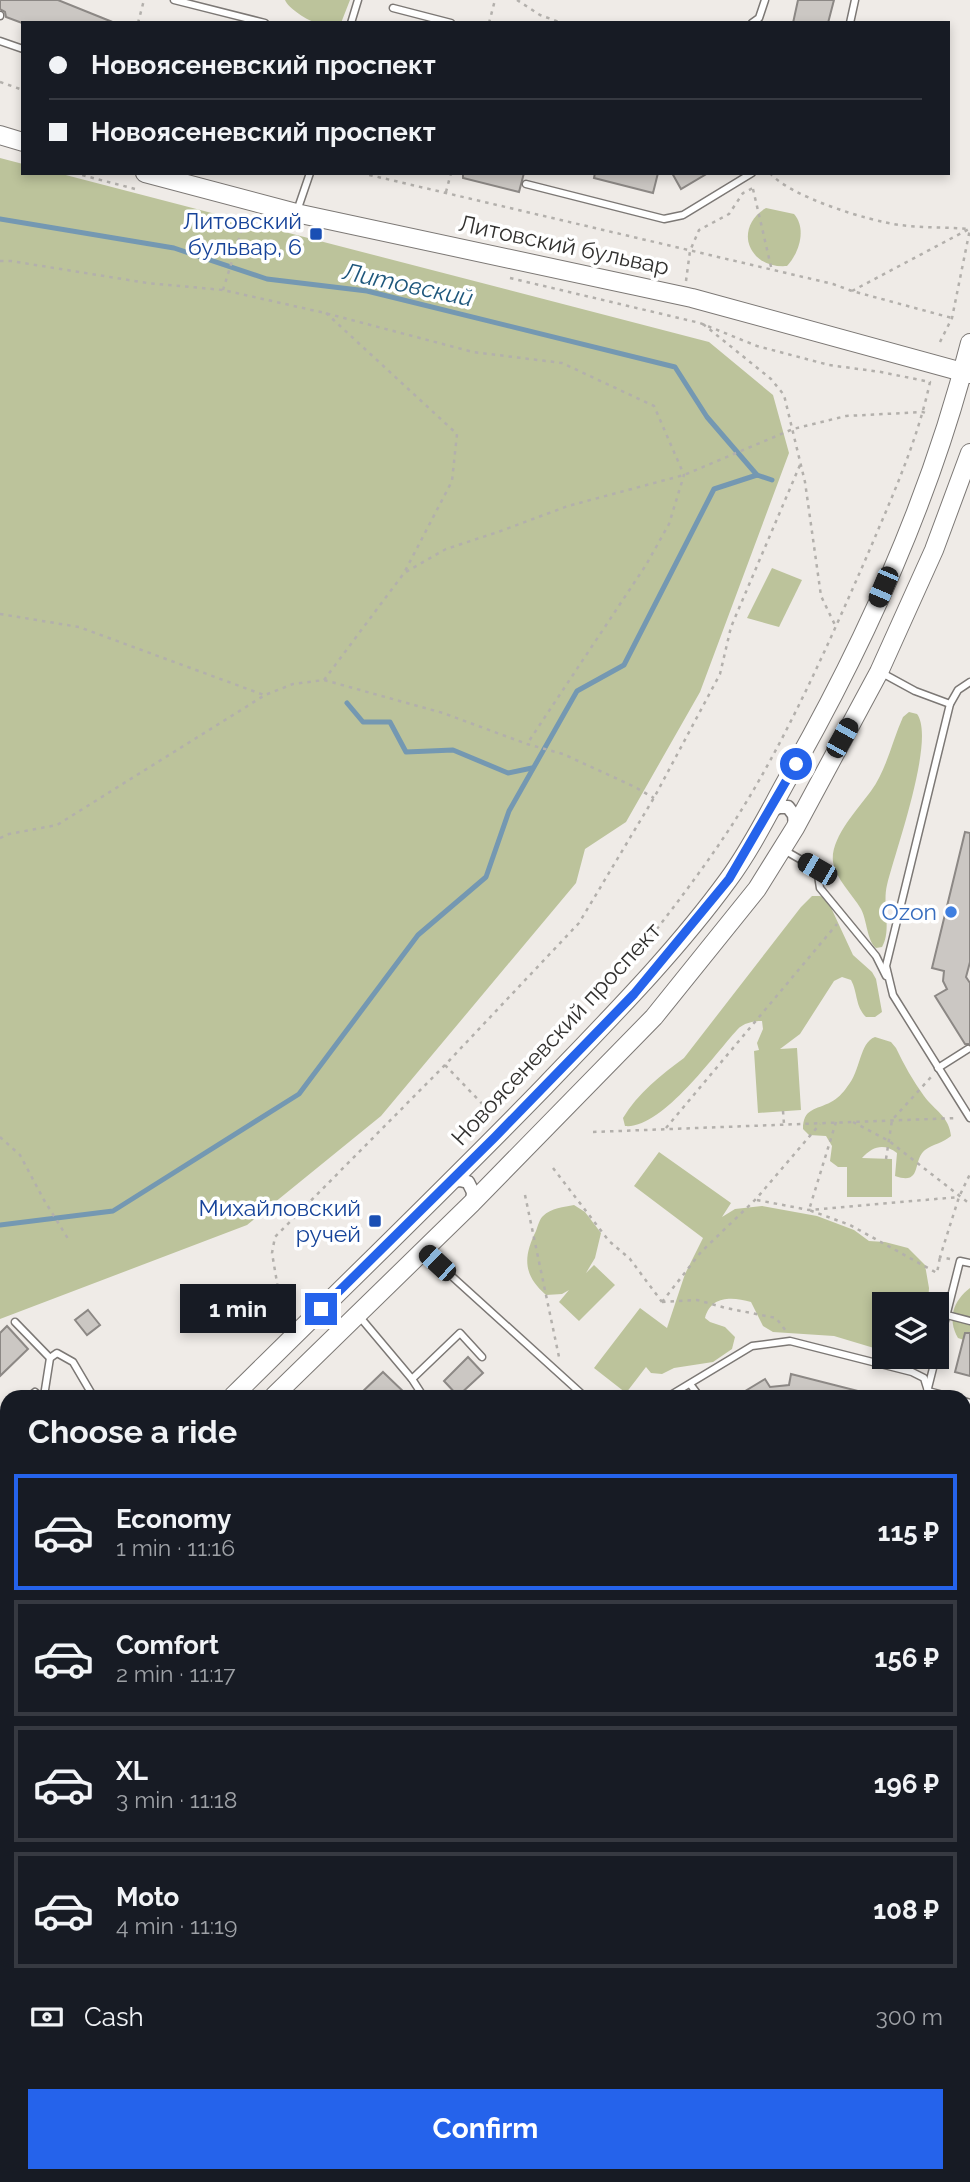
<!DOCTYPE html>
<meta charset="utf-8">
<style>
:root{--surface:#171b24;--page:#242831;--text:#f1f3f6;--muted:#9ea1a6;--line:#363941;--accent:#2563eb}
body{margin:0;font-family:Raleway,sans-serif;background:var(--page);color:var(--text);height:100vh;display:flex;flex-direction:column;font-size:26px;white-space:nowrap}
*{box-sizing:border-box;margin:0}
p{font-size:23px;color:var(--muted)}
.icon{flex:none;width:38px;height:38px;fill:none;stroke:currentColor;stroke-width:2;stroke-linecap:round;stroke-linejoin:round}
.map{position:relative;flex:1;overflow:hidden}
.details{position:absolute;left:0px;top:1390px;width:971px;height:793px;display:flex;flex-direction:column;background:var(--surface);border-radius:21px 21px 0 0;box-shadow:0 4px 10px #0003}
.details>*{flex:none}
.hud{position:absolute;left:21px;top:21px;width:929px;height:154px;border-radius:0px;box-shadow:0 4px 10px #0003;display:grid;align-content:center;height:154px;padding:0 28px;background:var(--surface)}
.fabs{position:absolute;left:872px;top:1292px;display:grid;gap:14px}
.fabs a{display:grid;place-items:center;width:77px;height:77px;border-radius:0px;background:var(--surface);box-shadow:0 4px 10px #0003;font-size:35px}
.end{position:absolute;width:32px;height:32px;margin:-16px;border:9px solid #2563eb;background:#fff;box-shadow:0 0 0 4px #fff}
.from{border-radius:50%}
.bubble{position:absolute;height:49px;border-radius:0px;background:var(--surface);box-shadow:0 4px 10px #0003;font-size:23px;font-weight:700;line-height:49px;text-align:center}
.car{position:absolute;width:21px;height:42px;margin:-21px -10px;border-radius:9px;box-shadow:0 0 5px 2px #0007;background:linear-gradient(#222 24%,#8ab4d8 0 40%,#222 0 76%,#8ab4d8 0 86%,#222 0)}
.hud b{display:flex;align-items:center;gap:24px;height:66px;font-size:26px}
.hud b+b{border-top:2px solid var(--line)}
.hud i{width:18px;height:18px;background:var(--text)}
ul{padding:0;list-style:none}
li{display:flex;align-items:center;gap:21px;height:116px;margin:0 14px 10px;padding:0 14px;border:4px solid var(--line);border-radius:0px}
li div{flex:1}
li b{display:block;font-size:26px}
li em{font-style:normal;font-weight:700}
li.selected{border-color:var(--accent)}
li>.icon{width:63px;height:63px;stroke-width:1.5}
h2{padding:0 28px;font-size:32px;line-height:84px}
.pay{display:flex;align-items:center;gap:18px;height:77px;padding:0 28px;font-size:26px}
.pay p{margin-inline-start:auto}
.cta{display:flex;gap:14px;margin-top:auto;padding:14px 28px}
.cta a{flex:1;height:80px;border-radius:0px;background:var(--accent);color:#fff;font-size:28px;font-weight:700;line-height:80px;text-align:center}
.map>svg:first-child{display:block}
.built{fill:#e8ded6}
.green{fill:#bcc39b}
.lines{fill:none;stroke-linecap:round;stroke-linejoin:round}
.stream{stroke:#7498b2;stroke-width:5}
.building{fill:#cbc7c3;stroke:#8c8885;stroke-width:2}
.lane-casing{stroke:#7c7875;stroke-width:9}
.street-casing{stroke:#7c7875;stroke-width:15}
.secondary-casing{stroke:#7c7875;stroke-width:20}
.path{stroke:#b3b0ac;stroke-width:2.5;stroke-dasharray:3.5 5;stroke-linecap:butt}
.lane{stroke:#fff;stroke-width:6}
.street{stroke:#fff;stroke-width:12}
.secondary{stroke:#fff;stroke-width:18}
.route{stroke:#2563eb;stroke-width:9}
.transit-dot{fill:#1a4fb4;stroke:#fff;stroke-width:2.5}
.shop-dot{fill:#3f7fe0;stroke:#fff;stroke-width:2.5}
.labels{text-anchor:middle;stroke-width:7;stroke-linejoin:round;paint-order:stroke}
.transit-label{font-size:23px;fill:#164399;stroke:#fff;text-anchor:end}
.street-label{font-size:23px;fill:#32312f;stroke:#fff}
.shop-label{font-size:23px;fill:#366cbe;stroke:#fff;text-anchor:end}
.water-label{font-size:24px;font-style:italic;fill:#1e577c;stroke:#fff}
</style>
<div class="map">
<svg width="970" height="2182" viewBox="0 0 970 2182">
<rect width="100%" height="100%" fill="#efebe7"/>
<!-- built -->
<g class="built">
<path d="M 964,1502 L 970,1503 L 970,1681 L 964,1679 Z"/>
<path d="M 964,1684 L 970,1685 L 970,1874 L 964,1872 Z"/>
<path d="M 7,1708 L 7,1862 L 0,1854 L 0,1715 Z"/>
<path d="M 7,2121 L 7,2175 L 287,2175 L 294,2182 L 0,2182 L 0,2128 Z"/>
</g>
<!-- green -->
<g class="green">
<path d="M 285,0 L 350,0 L 341,23 C 333,23 324,24 317,23 C 308,21 288,8 285,0 Z"/>
<path d="M 0,158 L 23,164 L 23,173 L 58,173 L 709,342 L 773,395 L 789,453 L 700,692 L 626,822 L 585,849 L 576,883 L 381,1116 L 247,1225 L 0,1319 Z"/>
<path d="M 766,208 L 794,214 C 807,229 799,253 787,266 C 748,269 733,228 766,208 Z"/>
<path d="M 772,568 L 802,580 L 779,627 L 747,618 Z"/>
<path d="M 909,712 L 917,714 C 936,739 895,852 887,885 C 882,905 892,930 882,947 L 876,948 C 867,941 867,920 861,909 C 852,894 836,879 833,862 C 830,838 858,809 871,791 C 887,769 892,741 903,717 Z"/>
<path d="M 812,896 L 820,896 L 827,899 L 853,955 L 872,972 L 876,979 L 882,1012 L 875,1017 L 866,1017 C 855,1006 858,993 851,980 L 842,977 L 834,981 L 800,1034 L 780,1049 L 797,1048 L 801,1110 L 758,1113 L 754,1051 L 759,1050 L 757,1043 L 763,1029 L 762,1021 C 753,1021 743,1023 737,1030 C 714,1055 661,1130 625,1126 L 623,1118 C 637,1094 662,1074 684,1058 L 801,907 Z"/>
<path d="M 875,1037 L 891,1042 L 896,1048 C 904,1065 913,1081 924,1096 C 935,1111 949,1116 951,1136 C 943,1143 933,1144 925,1150 C 912,1160 923,1186 895,1176 L 897,1153 C 884,1143 873,1146 862,1158 L 892,1159 L 892,1197 L 847,1197 L 847,1167 L 838,1167 L 830,1161 L 832,1146 L 826,1136 L 809,1135 L 803,1129 C 803,1108 816,1110 831,1102 C 837,1099 843,1093 847,1087 C 861,1071 859,1043 875,1037 Z"/>
<path d="M 659,1152 L 731,1203 L 722,1217 L 735,1209 L 762,1206 L 817,1216 L 854,1230 L 869,1241 L 885,1242 L 908,1248 L 925,1265 L 929,1288 L 928,1304 L 884,1304 L 884,1351 L 834,1336 L 773,1332 L 763,1326 L 751,1302 C 733,1297 711,1295 705,1318 L 710,1322 L 725,1327 L 735,1337 L 732,1349 L 713,1362 L 674,1368 L 662,1374 L 651,1373 L 646,1367 L 626,1393 L 594,1368 L 640,1308 L 667,1328 L 685,1274 L 703,1238 L 634,1186 Z"/>
<path d="M 574,1205 L 585,1212 L 601,1233 L 595,1258 L 586,1273 L 594,1265 L 615,1285 L 579,1321 L 559,1302 L 569,1290 L 562,1294 L 546,1295 C 523,1275 523,1257 536,1231 C 538,1226 539,1220 543,1216 C 551,1208 564,1207 574,1205 Z"/>
<path d="M 970,1288 L 970,1342 L 958,1338 C 947,1319 953,1301 970,1288 Z"/>
<path d="M 964,1491 L 970,1492 L 970,1542 L 964,1540 Z"/>
<path d="M 970,1583 L 970,1725 L 964,1723 L 964,1606 Z"/>
<path d="M 970,1901 L 970,1995 L 968,2003 L 964,2002 L 964,1902 Z"/>
<path d="M 964,2083 L 970,2084 L 970,2135 L 964,2134 Z"/>
</g>
<g class="lines">
<!-- stream -->
<g class="stream">
<path d="M 0,219 L 174,248 L 267,279 L 367,291 L 675,367 L 707,417 L 757,475"/>
<path d="M 757,475 L 772,480"/>
<path d="M 347,703 L 363,722 L 390,722 L 406,752 L 453,750 L 508,773 L 532,768"/>
<path d="M 0,1225 L 113,1211 L 299,1094 L 418,935 L 486,877 L 509,811 L 577,691 L 624,665 L 714,489 L 757,475"/>
</g>
</g>
<!-- building -->
<g class="building">
<path d="M 0,0 L 58,0 L 115,23 L 22,23 L 6,17 L 5,12 L 0,9 Z"/>
<path d="M 798,0 L 834,0 L 828,23 L 793,23 Z"/>
<path d="M 463,173 L 524,173 L 519,192 L 463,178 Z"/>
<path d="M 595,173 L 658,173 L 653,193 L 594,178 Z"/>
<path d="M 672,173 L 708,173 L 681,189 Z"/>
<path d="M 965,832 L 970,833 L 970,962 L 966,977 L 970,983 L 970,1044 L 965,1044 L 935,996 L 947,989 L 943,981 L 944,971 L 932,968 Z"/>
<path d="M 88,1310 L 100,1325 L 87,1335 L 75,1320 Z"/>
<path d="M 7,1326 L 28,1349 L 0,1376 L 0,1333 Z"/>
<path d="M 965,1333 L 970,1333 L 970,1376 L 955,1372 Z"/>
<path d="M 468,1357 L 483,1373 L 458,1396 L 444,1381 Z"/>
<path d="M 383,1372 L 408,1396 L 358,1396 Z"/>
<path d="M 791,1374 L 862,1392 L 862,1396 L 737,1396 L 765,1379 L 770,1387 L 789,1385 Z"/>
</g>
<g class="lines">
<defs>
<g id="lane">
<path d="M 174,0 L 265,23"/>
<path d="M 393,8 L 451,23"/>
<path d="M 0,16 L 0,15"/>
<path d="M 351,23 L 358,0"/>
<path d="M 752,23 L 759,18 L 765,0"/>
<path d="M 850,23 L 855,0"/>
<path d="M 0,41 L 23,49"/>
<path d="M 526,184 L 664,219 L 683,215 L 752,173"/>
<path d="M 297,211 L 310,173"/>
<path d="M 882,673 L 915,691 L 950,704"/>
<path d="M 970,682 L 958,690 L 950,704 L 886,966 L 893,995 L 970,1118"/>
<path d="M 784,850 L 817,869 L 820,888 L 876,956 L 886,976"/>
<path d="M 938,1068 L 968,1049"/>
<path d="M 425,1252 L 584,1396"/>
<path d="M 947,1315 L 970,1321"/>
<path d="M 359,1316 L 412,1379 L 423,1396"/>
<path d="M 15,1322 L 50,1358"/>
<path d="M 412,1379 L 460,1333 L 482,1357"/>
<path d="M 690,1384 L 699,1396"/>
<path d="M 928,1391 L 947,1396"/>
<path d="M 30,1396 L 35,1392 L 39,1396"/>
<path d="M 44,1396 L 50,1358 L 57,1353 L 73,1362 L 93,1396"/>
<path d="M 92,1396 L 103,1396"/>
<path d="M 669,1396 L 752,1346 L 790,1341 L 912,1372 L 924,1378 L 928,1391"/>
<path d="M 926,1396 L 960,1261 L 970,1263"/>
<path d="M 964,1401 L 970,1403"/>
<path d="M 0,1425 L 7,1418"/>
<path d="M 0,1479 L 7,1473"/>
<path d="M 964,1732 L 970,1734"/>
<path d="M 964,1850 L 970,1851"/>
<path d="M 0,1906 L 7,1914"/>
<path d="M 0,1983 L 7,1990"/>
<path d="M 964,2022 L 970,2023"/>
<path d="M 0,2068 L 7,2062"/>
<path d="M 964,2108 L 970,2110"/>
<path d="M 337,2175 L 344,2182"/>
<path d="M 400,2175 L 406,2182"/>
<path d="M 650,2175 L 657,2182"/>
<path d="M 28,2182 L 36,2175"/>
<path d="M 117,2182 L 121,2175"/>
<path d="M 225,2182 L 232,2175"/>
<path d="M 726,2182 L 733,2175"/>
</g>
<g id="street">
<path d="M 769,812 L 779,807 L 788,807 L 794,815 L 795,827"/>
<path d="M 450,1181 L 460,1180 L 468,1182 L 473,1192 L 472,1203"/>
<path d="M 615,2175 L 622,2182"/>
</g>
<g id="secondary">
<path d="M 0,135 L 23,142"/>
<path d="M 145,173 L 296,213 L 692,298 L 970,374"/>
<path d="M 233,1396 C 337,1293 443,1191 545,1086 C 608,1020 674,954 728,880 C 751,849 769,812 788,778 C 865,643 932,495 970,343"/>
<path d="M 274,1396 L 472,1203 L 654,1017 L 757,889 L 795,828 L 879,672 L 934,550 L 970,453"/>
<path d="M 0,1623 L 7,1617"/>
<path d="M 0,1662 L 7,1655"/>
<path d="M 929,2175 L 950,2182"/>
</g>
</defs>
<!-- lane casing -->
<use href="#lane" class="lane-casing"/>
<!-- street casing -->
<use href="#street" class="street-casing"/>
<!-- secondary casing -->
<use href="#secondary" class="secondary-casing"/>
<!-- path -->
<g class="path">
<path d="M 517,0 L 540,15 L 562,23"/>
<path d="M 138,23 L 144,0"/>
<path d="M 489,23 L 495,0"/>
<path d="M 0,82 L 23,90"/>
<path d="M 74,173 L 139,190"/>
<path d="M 361,173 L 833,284 L 852,291 L 952,318"/>
<path d="M 770,173 C 790,197 869,221 900,225 C 923,228 947,227 970,229"/>
<path d="M 753,189 L 772,271"/>
<path d="M 446,192 L 451,173"/>
<path d="M 0,261 L 11,261 L 147,283 L 223,290 L 325,313 L 473,352 L 562,363 L 654,406 L 684,475 L 669,524 L 646,565 L 527,744"/>
<path d="M 510,278 L 700,323 L 757,346 L 829,365 L 881,372 L 930,382 C 917,443 891,499 867,556 C 828,645 785,743 732,825 C 700,874 664,920 628,966"/>
<path d="M 686,281 L 690,251 L 699,230 L 729,214 L 743,193 L 753,188"/>
<path d="M 223,290 L 246,216"/>
<path d="M 852,291 L 969,229"/>
<path d="M 326,313 L 457,434 L 452,481 L 404,573"/>
<path d="M 703,324 L 771,379 L 784,395 L 805,482 L 821,596 L 836,627"/>
<path d="M 940,342 L 952,318 L 970,229"/>
<path d="M 0,614 L 79,627 L 264,695"/>
<path d="M 324,680 L 404,573 L 446,549 L 498,532 L 568,506 L 684,475 L 793,429 L 846,416 L 923,412 L 929,415"/>
<path d="M 0,838 L 9,834 L 57,825 L 265,695 L 293,684 L 324,680 L 443,713 L 527,744 L 563,754 L 635,787 L 654,798"/>
<path d="M 445,1065 L 490,1112"/>
<path d="M 783,1111 L 784,1124"/>
<path d="M 836,1122 L 809,1210 L 850,1225 L 937,1273 L 940,1257"/>
<path d="M 853,1122 L 889,1141 L 970,1204"/>
<path d="M 666,1128 L 837,924"/>
<path d="M 593,1132 L 957,1118"/>
<path d="M 0,1137 L 20,1155 L 44,1200 L 70,1242"/>
<path d="M 886,1159 L 892,1120 L 932,1076"/>
<path d="M 553,1168 L 609,1241 L 630,1259 L 662,1302"/>
<path d="M 525,1195 L 559,1357"/>
<path d="M 757,1200 L 809,1210 L 959,1197"/>
<path d="M 950,1259 L 940,1257 L 959,1197 L 970,1174"/>
<path d="M 662,1302 L 701,1252 L 756,1199 L 820,1124"/>
<path d="M 662,1302 L 697,1300 L 726,1308 L 776,1318 L 786,1331"/>
<path d="M 282,1312 L 272,1253 L 275,1237 L 445,1065 L 579,923 L 655,796 L 720,674 L 731,627 L 800,465"/>
<path d="M 964,1440 L 970,1445"/>
<path d="M 964,1479 L 970,1480"/>
<path d="M 0,1702 L 7,1695"/>
<path d="M 964,1884 L 970,1886"/>
</g>
<!-- lane -->
<use href="#lane" class="lane"/>
<!-- street -->
<use href="#street" class="street"/>
<!-- secondary -->
<use href="#secondary" class="secondary"/>
</g>
<g class="lines">
<!-- route -->
<path class="route" d="M 321,1309 L 495,1137 L 634,994 L 729,879 L 796,764"/>
</g>
<!-- markers -->
<g class="transit-dot">
<rect x="309" y="227" width="14" height="14" rx="3.5"/>
<rect x="368" y="1214" width="14" height="14" rx="3.5"/>
</g>
<circle class="shop-dot" cx="951" cy="912" r="7"/>
<g class="labels">
<!-- transit labels -->
<g class="transit-label">
<text x="302" y="229">Литовский<tspan x="302" dy="26">бульвар, 6</tspan></text>
<text x="361" y="1216">Михайловский<tspan x="361" dy="26">ручей</tspan></text>
</g>
<!-- street labels -->
<g class="street-label">
<text transform="translate(564 245) rotate(12)" y="8">Литовский бульвар</text>
<text transform="translate(556 1034) rotate(-47)" y="8">Новоясеневский проспект</text>
</g>
<!-- shop labels -->
<g class="shop-label">
<text x="937" y="920">Ozon</text>
</g>
<!-- water labels -->
<g class="water-label">
<text transform="translate(408 285) rotate(12)" y="8">Литовский</text>
</g>
</g>
</svg>
<div class="fabs">
<a><svg class="icon" aria-label="layers" viewBox="0 0 24 24"><path d="M12 4l9 5-9 5-9-5zM3 14l9 5 9-5"/></svg></a>
</div>
<i class="end from" style="left:796px;top:764px"></i>
<i class="end" style="left:321px;top:1309px"></i>
<div class="bubble" style="left:180px;top:1284px;width:116px">1 min</div>
<i class="car" style="left:883px;top:587px;rotate:203deg"></i>
<i class="car" style="left:842px;top:738px;rotate:29deg"></i>
<i class="car" style="left:817px;top:869px;rotate:300deg"></i>
<i class="car" style="left:437px;top:1263px;rotate:313deg"></i>
<div class="hud">
<b><i class="from"></i>Новоясеневский проспект</b>
<b><i></i>Новоясеневский проспект</b>
</div>
<section class="details">
<h2>Choose a ride</h2>
<ul>
<li class="selected"><svg class="icon" aria-label="car" viewBox="0 0 24 24"><path d="M5 17H2v-5l4-1 3-4h7l3 4 3 1v5h-3M9 17h6M6 11h13"/><circle cx="7" cy="17" r="2"/><circle cx="17" cy="17" r="2"/></svg><div><b>Economy</b><p>1 min · 11:16</p></div><em>115 ₽</em></li>
<li><svg class="icon" aria-label="car" viewBox="0 0 24 24"><path d="M5 17H2v-5l4-1 3-4h7l3 4 3 1v5h-3M9 17h6M6 11h13"/><circle cx="7" cy="17" r="2"/><circle cx="17" cy="17" r="2"/></svg><div><b>Comfort</b><p>2 min · 11:17</p></div><em>156 ₽</em></li>
<li><svg class="icon" aria-label="car" viewBox="0 0 24 24"><path d="M5 17H2v-5l4-1 3-4h7l3 4 3 1v5h-3M9 17h6M6 11h13"/><circle cx="7" cy="17" r="2"/><circle cx="17" cy="17" r="2"/></svg><div><b>XL</b><p>3 min · 11:18</p></div><em>196 ₽</em></li>
<li><svg class="icon" aria-label="car" viewBox="0 0 24 24"><path d="M5 17H2v-5l4-1 3-4h7l3 4 3 1v5h-3M9 17h6M6 11h13"/><circle cx="7" cy="17" r="2"/><circle cx="17" cy="17" r="2"/></svg><div><b>Moto</b><p>4 min · 11:19</p></div><em>108 ₽</em></li>
</ul>
<div class="pay"><svg class="icon" aria-label="cash" viewBox="0 0 24 24"><path d="M3 7h18v10H3z"/><circle cx="12" cy="12" r="2"/></svg>Cash<p>300 m</p></div>
<div class="cta"><a>Confirm</a></div>
</section>
</div>
